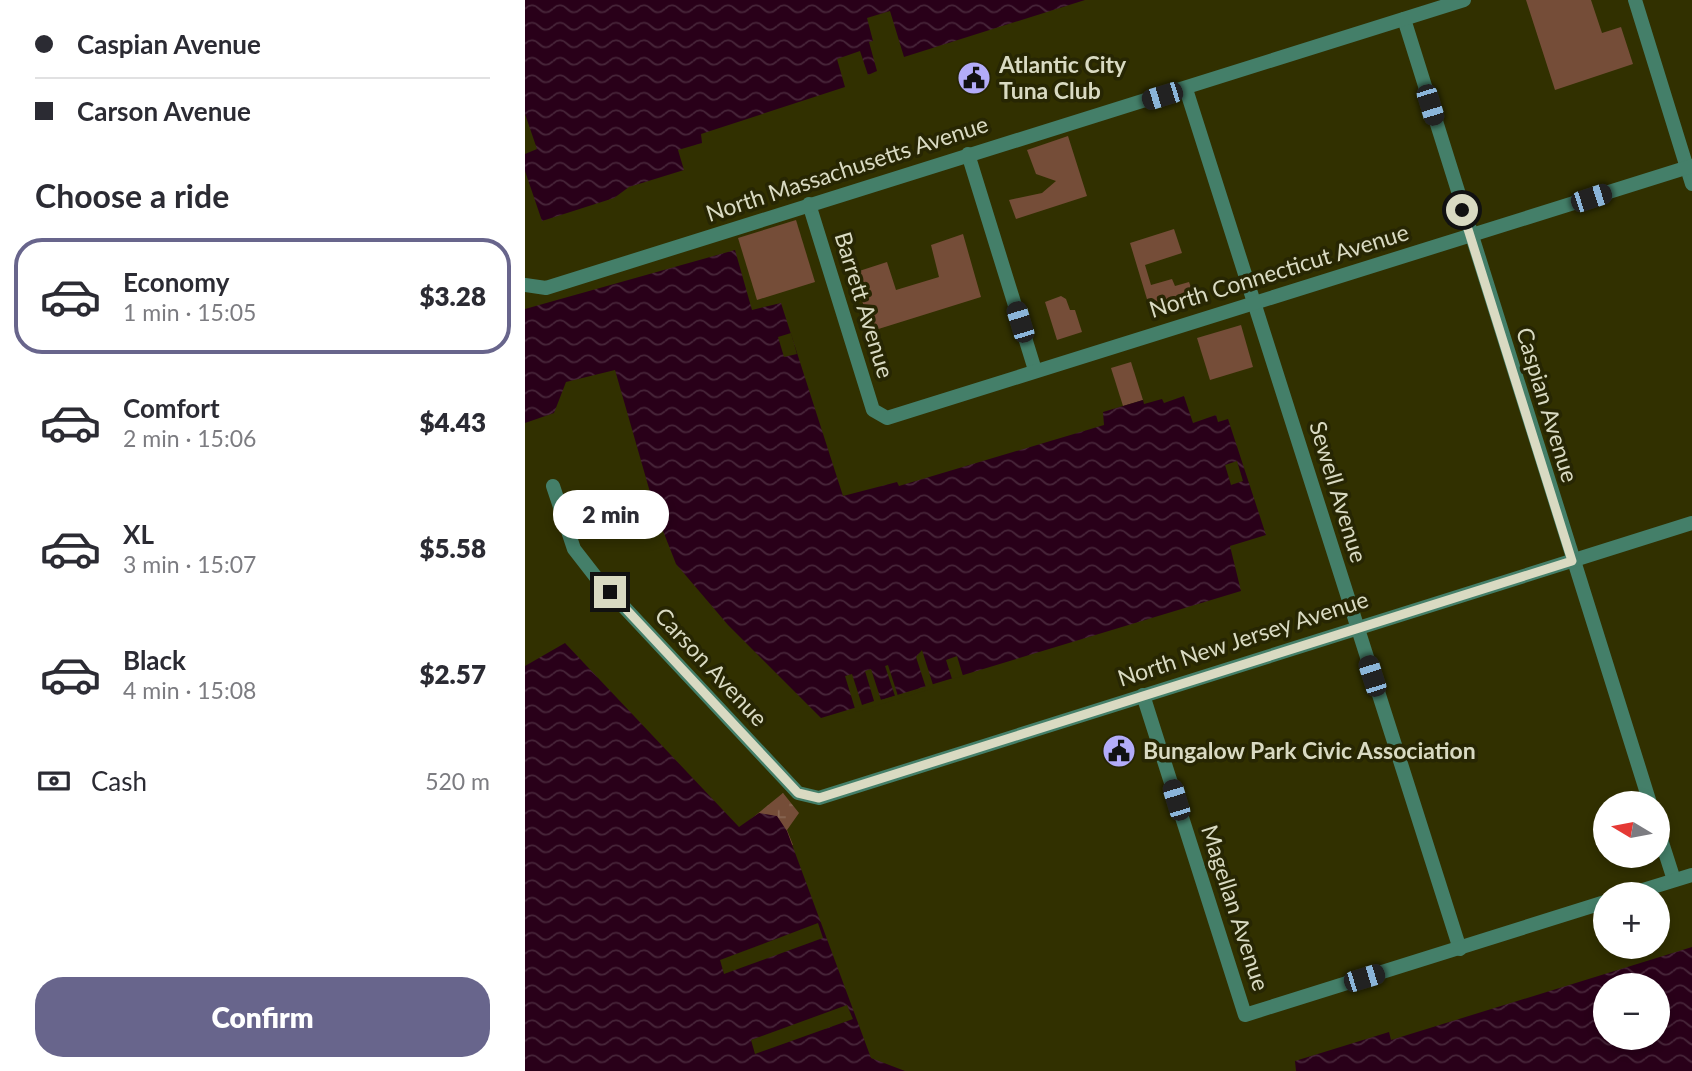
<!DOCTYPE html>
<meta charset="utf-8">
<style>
:root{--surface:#fff;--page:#f2f2f3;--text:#2b2b33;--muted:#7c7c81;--line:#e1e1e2;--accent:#68658c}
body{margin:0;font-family:Lato,sans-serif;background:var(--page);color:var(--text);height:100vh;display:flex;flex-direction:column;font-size:26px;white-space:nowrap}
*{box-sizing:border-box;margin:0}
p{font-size:23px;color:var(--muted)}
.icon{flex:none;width:38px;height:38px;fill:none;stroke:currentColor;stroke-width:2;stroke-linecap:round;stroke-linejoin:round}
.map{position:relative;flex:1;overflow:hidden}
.details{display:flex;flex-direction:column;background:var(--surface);width:525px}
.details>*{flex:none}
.guide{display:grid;align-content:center;height:154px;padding:0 35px;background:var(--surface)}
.needle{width:46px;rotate:280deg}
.fabs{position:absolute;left:1068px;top:791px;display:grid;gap:14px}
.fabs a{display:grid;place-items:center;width:77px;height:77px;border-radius:50%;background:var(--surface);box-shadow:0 4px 10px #0003;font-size:35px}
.end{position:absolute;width:32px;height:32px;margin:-16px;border:9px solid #d9dac2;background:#111;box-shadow:0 0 0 4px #111}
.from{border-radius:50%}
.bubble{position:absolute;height:49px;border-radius:24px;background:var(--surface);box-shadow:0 4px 10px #0003;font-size:23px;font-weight:800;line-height:49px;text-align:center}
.car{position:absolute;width:21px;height:42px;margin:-21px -10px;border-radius:9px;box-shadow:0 0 5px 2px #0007;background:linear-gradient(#222 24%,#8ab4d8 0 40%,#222 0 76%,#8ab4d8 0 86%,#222 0)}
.guide b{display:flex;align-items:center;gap:24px;height:66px;font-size:26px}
.guide b+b{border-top:2px solid var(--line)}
.guide i{width:18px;height:18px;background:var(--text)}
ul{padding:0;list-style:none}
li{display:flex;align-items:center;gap:21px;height:116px;margin:0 14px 10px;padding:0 21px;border:4px solid transparent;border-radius:28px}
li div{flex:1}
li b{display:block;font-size:26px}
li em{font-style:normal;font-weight:800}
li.current{border-color:var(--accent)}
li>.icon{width:63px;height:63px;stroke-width:1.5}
h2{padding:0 35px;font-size:32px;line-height:84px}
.pay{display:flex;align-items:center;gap:18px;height:77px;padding:0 35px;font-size:26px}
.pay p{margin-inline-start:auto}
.action{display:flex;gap:14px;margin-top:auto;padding:14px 35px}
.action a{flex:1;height:80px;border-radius:28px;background:var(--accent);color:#fff;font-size:28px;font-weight:800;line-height:80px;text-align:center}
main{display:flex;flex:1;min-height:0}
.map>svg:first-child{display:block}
.green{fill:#754d38}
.wetland{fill:url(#wetland-marsh)}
.water{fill:url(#water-waves);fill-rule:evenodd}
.pier{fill:#313000}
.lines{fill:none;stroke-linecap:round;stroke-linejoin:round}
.street{stroke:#447f69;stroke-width:14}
.route{stroke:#d9dac2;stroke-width:9}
.labels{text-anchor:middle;stroke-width:7;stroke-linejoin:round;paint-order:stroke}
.poi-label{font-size:23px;font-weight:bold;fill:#d9dac2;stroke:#272603;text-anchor:start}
.street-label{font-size:23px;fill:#d9dac2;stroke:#272603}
</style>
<main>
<section class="details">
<div class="guide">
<b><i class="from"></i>Caspian Avenue</b>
<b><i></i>Carson Avenue</b>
</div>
<h2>Choose a ride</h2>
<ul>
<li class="current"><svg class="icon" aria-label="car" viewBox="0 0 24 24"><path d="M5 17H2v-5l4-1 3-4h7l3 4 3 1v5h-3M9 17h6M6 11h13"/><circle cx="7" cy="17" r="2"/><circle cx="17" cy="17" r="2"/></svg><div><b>Economy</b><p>1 min · 15:05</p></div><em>$3.28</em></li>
<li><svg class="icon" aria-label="car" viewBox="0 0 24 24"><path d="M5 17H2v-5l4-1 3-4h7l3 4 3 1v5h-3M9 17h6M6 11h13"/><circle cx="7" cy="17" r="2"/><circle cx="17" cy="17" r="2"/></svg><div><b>Comfort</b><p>2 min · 15:06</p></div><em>$4.43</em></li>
<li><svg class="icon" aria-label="car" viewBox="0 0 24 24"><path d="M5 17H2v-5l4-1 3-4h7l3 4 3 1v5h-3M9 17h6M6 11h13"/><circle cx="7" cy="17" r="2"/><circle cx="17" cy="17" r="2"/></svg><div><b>XL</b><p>3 min · 15:07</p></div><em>$5.58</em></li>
<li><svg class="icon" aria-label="car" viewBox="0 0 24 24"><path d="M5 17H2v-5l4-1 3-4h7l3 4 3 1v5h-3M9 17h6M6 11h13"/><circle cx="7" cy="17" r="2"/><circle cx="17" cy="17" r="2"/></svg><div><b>Black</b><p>4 min · 15:08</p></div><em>$2.57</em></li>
</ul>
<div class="pay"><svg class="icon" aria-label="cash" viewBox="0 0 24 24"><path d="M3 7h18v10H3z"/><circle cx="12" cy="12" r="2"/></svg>Cash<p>520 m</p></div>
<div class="action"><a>Confirm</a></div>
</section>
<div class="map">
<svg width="1167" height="1071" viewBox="0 0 1167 1071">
<defs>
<pattern id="wetland-marsh" width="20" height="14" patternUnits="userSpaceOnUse" patternTransform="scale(1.75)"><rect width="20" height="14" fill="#754d38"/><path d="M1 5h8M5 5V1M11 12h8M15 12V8" fill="none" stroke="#886653"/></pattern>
<pattern id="water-waves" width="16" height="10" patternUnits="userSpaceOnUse" patternTransform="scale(1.75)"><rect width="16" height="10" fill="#290019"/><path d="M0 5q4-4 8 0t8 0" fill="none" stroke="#472539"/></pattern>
</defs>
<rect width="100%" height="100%" fill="#313000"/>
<!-- green -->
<g class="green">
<path d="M 1001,0 L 1066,0 L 1077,33 L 1096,27 L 1108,64 L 1030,90 Z"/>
<path d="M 543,136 L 562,196 L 491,219 L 484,200 L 517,193 L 531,181 L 511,174 L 502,150 Z"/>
<path d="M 271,220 L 290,282 L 232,300 L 213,238 Z"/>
<path d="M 649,229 L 657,253 L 620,265 L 626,285 L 647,279 L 650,286 L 664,282 L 669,296 L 625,309 L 605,243 Z"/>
<path d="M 438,234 L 456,297 L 347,331 L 328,273 L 362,262 L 371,290 L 414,277 L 406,245 Z"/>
<path d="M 536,296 L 541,299 L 545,310 L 550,310 L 557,332 L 532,340 L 520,302 Z"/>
<path d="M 716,325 L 728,367 L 685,380 L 672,338 Z"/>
<path d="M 606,362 L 618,400 L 598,406 L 586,368 Z"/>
</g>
<!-- wetland -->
<path class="wetland" d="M 258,793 L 274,813 L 262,830 L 268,845 L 215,828 Z"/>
<!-- water -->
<g class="water">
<path d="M 0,0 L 560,0 L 379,57 L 365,11 L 342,18 L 348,41 L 344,42 L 352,71 L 343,75 L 335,51 L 312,59 L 320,87 L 176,134 L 177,143 L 153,150 L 159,170 L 104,187 L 89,198 L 17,221 L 0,171 L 0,154 L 12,149 L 0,114 Z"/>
<path d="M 210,250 L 227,310 L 256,303 L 318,496 L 372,482 L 374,486 L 579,425 L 578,412 L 618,400 L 619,404 L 637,399 L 639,403 L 659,396 L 668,423 L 691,415 L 693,422 L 703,419 L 741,535 L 705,546 L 716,591 L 296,718 L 203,625 L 151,564 L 131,513 L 90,370 L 41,382 L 29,413 L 0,423 L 0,309 Z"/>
<path d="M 40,643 L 214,827 L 234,813 L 252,816 L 262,831 L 346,1058 L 380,1071 L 0,1071 L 0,666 Z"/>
<path d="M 1167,947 L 1167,1071 L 771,1071 L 770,1061 L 864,1032 L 866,1040 ZM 1132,985 L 1132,1038 L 1080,1038 L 1080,985 Z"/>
</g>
<!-- pier -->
<g class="pier">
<path d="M 266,333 L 272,354 L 259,357 L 253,337 Z"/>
<path d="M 712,461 L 718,481 L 706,485 L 700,465 Z"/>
<path d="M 397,650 L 409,688 L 331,712 L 320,676 L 327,674 L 337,705 L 349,701 L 340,671 L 346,669 L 356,700 L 370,696 L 360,666 L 363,665 L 373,696 L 401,688 L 391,657 Z"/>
<path d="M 432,656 L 438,676 L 427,679 L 421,660 Z"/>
<path d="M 293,923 L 298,938 L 199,974 L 195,960 Z"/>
<path d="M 322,1005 L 328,1019 L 230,1054 L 226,1040 Z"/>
</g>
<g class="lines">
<!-- street -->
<g class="street">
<path d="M 1110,0 L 1167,184"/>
<path d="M 879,19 L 1125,803"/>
<path d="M 661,89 L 935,949"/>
<path d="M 443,154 L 510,370"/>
<path d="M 284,204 L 348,410 L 362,418 L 1167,166"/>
<path d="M 0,285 L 21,288 L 939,0"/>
<path d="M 28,486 L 49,549 L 70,576 L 273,793 L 294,798 L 1167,523"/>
<path d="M 618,695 L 720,1015 L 1080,902"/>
<path d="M 1132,827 L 1149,880"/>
<path d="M 1105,894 L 1167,875"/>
</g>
</g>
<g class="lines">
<!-- route -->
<path class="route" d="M 85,592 L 273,793 L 294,798 L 1047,561 L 937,210"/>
</g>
<!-- icons -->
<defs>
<symbol id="civic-disc" viewBox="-11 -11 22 22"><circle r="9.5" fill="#b3acf9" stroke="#272603"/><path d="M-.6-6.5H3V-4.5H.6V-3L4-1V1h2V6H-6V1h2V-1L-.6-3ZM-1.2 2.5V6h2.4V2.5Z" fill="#111"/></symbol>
</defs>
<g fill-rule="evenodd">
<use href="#civic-disc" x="430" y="59" width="38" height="38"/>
<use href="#civic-disc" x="575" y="732" width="38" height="38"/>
</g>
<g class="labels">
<!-- poi labels -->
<g class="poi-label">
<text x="474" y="73">Atlantic City<tspan x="474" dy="26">Tuna Club</tspan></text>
<text x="618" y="759">Bungalow Park Civic Association</text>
</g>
<!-- street labels -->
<g class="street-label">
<text transform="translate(322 169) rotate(-18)" y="8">North Massachusetts Avenue</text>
<text transform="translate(754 271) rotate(-17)" y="8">North Connecticut Avenue</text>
<text transform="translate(339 305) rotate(73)" y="8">Barrett Avenue</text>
<text transform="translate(1022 405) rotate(73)" y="8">Caspian Avenue</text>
<text transform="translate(813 492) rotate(73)" y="8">Sewell Avenue</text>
<text transform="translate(718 639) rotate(-18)" y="8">North New Jersey Avenue</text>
<text transform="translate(186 667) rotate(47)" y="8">Carson Avenue</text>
<text transform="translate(710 908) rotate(72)" y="8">Magellan Avenue</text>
</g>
</g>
</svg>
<div class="fabs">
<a><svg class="needle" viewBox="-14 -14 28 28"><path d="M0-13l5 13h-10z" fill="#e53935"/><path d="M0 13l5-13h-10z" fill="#7c7c81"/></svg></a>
<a>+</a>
<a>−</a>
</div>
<i class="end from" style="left:937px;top:210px"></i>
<i class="end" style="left:85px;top:592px"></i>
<div class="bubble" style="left:28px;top:490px;width:116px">2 min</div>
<i class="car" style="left:637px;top:96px;rotate:253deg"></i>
<i class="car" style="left:905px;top:105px;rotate:163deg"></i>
<i class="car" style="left:1066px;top:198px;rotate:72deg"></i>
<i class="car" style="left:495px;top:322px;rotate:343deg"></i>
<i class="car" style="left:847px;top:676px;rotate:342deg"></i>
<i class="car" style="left:651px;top:800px;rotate:343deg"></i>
<i class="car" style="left:839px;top:978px;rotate:73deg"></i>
</div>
</main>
